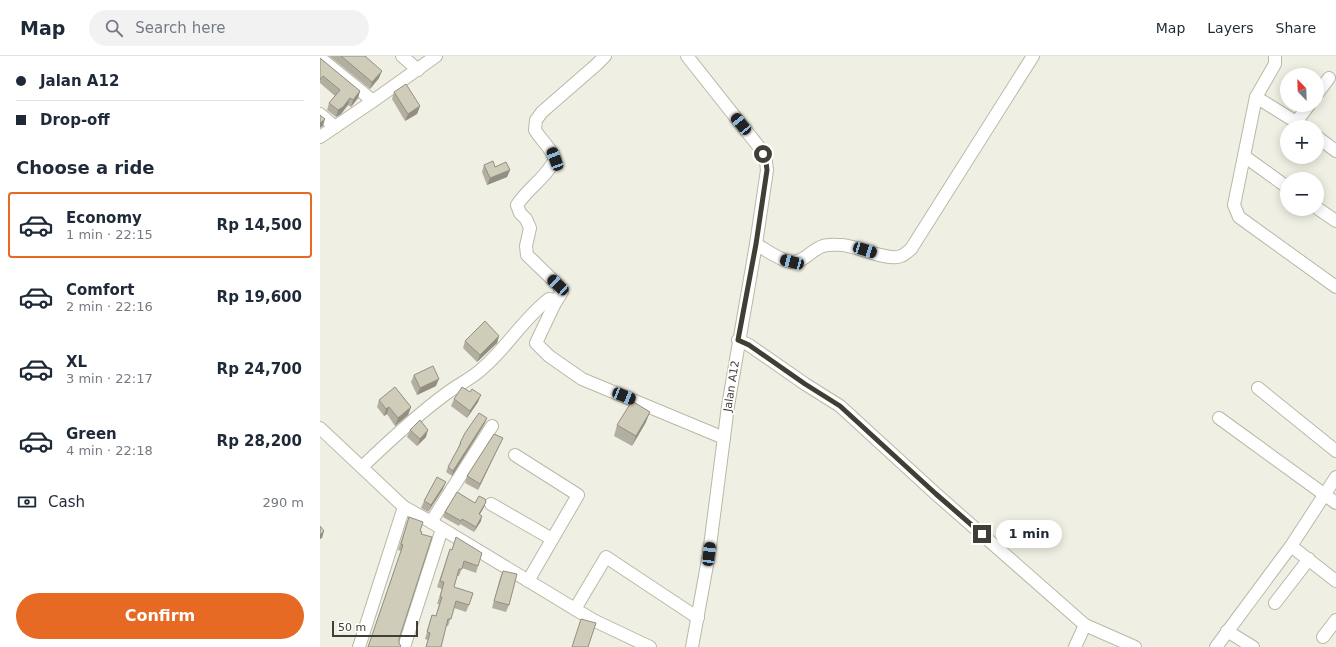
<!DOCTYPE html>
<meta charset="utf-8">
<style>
:root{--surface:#fff;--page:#f2f2f3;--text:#1f2937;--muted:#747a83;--line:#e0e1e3;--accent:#e66924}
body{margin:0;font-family:"DejaVu Sans",sans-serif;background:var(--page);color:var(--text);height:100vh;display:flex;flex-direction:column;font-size:15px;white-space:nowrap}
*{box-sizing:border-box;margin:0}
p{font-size:13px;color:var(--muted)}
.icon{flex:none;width:22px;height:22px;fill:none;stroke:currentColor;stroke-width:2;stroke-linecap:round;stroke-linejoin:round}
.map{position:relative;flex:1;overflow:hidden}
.side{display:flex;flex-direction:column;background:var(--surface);width:320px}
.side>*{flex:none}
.guide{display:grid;align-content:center;height:88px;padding:0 16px;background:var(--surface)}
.needle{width:26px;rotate:337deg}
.controls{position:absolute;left:960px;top:12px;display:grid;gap:8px}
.controls a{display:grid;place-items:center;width:44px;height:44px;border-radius:50%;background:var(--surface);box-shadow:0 2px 10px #0003;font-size:20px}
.scale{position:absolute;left:12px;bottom:10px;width:86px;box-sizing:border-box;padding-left:4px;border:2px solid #413f34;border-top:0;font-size:11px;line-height:14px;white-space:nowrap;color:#413f34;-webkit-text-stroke:3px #fff;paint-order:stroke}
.end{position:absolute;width:18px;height:18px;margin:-9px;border:5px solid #413f34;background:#fff;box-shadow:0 0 0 2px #fff}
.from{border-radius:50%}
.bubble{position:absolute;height:28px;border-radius:14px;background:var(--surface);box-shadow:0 2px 10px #0003;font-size:13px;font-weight:700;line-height:28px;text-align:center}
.car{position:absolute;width:12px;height:24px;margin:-12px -6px;border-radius:5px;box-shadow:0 0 3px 1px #0007;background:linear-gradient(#222 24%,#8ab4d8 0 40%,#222 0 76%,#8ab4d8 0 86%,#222 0)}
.guide b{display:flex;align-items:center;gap:14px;height:38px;font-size:15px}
.guide b+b{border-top:1px solid var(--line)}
.guide i{width:10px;height:10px;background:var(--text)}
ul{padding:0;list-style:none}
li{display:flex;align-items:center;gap:12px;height:66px;margin:0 8px 6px;padding:0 8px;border:2px solid transparent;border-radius:4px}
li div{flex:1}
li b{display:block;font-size:15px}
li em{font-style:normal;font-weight:700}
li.active{border-color:var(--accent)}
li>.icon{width:36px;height:36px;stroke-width:1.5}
h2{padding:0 16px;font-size:18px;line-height:48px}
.pay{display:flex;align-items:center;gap:10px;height:44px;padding:0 16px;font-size:15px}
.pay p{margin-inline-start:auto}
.button{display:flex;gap:8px;margin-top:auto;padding:8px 16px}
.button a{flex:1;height:46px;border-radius:24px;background:var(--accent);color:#fff;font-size:16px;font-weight:700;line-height:46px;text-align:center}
header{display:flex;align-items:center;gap:24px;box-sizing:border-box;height:56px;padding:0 20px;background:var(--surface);border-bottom:1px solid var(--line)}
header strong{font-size:19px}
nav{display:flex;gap:22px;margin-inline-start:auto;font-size:14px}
.search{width:280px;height:36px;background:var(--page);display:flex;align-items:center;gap:10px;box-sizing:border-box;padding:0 14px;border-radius:22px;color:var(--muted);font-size:15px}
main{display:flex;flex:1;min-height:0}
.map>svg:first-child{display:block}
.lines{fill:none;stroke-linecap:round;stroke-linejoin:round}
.minor-casing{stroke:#bab8a7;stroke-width:14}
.minor{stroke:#fff;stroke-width:12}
.wall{fill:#b3afa0}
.shaded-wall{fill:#928f82}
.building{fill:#d0ccba;stroke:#928f82}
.route{stroke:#413f34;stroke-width:5}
.labels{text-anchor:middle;stroke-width:3.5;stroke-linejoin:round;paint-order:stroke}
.street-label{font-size:11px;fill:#413f34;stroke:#fff}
</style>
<header>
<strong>Map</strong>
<div class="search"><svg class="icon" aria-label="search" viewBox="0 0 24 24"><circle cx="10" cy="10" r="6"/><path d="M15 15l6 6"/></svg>Search here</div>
<nav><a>Map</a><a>Layers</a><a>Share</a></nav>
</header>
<main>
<section class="side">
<div class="guide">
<b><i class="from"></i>Jalan A12</b>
<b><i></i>Drop-off</b>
</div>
<h2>Choose a ride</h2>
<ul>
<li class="active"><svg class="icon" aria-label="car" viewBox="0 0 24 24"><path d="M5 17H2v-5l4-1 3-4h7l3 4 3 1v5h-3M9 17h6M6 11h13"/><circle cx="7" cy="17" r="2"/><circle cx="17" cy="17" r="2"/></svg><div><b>Economy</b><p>1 min · 22:15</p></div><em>Rp 14,500</em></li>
<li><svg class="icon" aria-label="car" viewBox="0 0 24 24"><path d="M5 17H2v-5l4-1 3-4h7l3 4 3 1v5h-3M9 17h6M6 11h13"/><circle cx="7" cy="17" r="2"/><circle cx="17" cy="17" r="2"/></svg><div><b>Comfort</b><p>2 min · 22:16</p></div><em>Rp 19,600</em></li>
<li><svg class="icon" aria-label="car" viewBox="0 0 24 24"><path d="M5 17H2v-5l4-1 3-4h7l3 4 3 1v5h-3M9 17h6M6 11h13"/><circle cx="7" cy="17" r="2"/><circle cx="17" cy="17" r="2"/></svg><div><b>XL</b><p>3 min · 22:17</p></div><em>Rp 24,700</em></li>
<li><svg class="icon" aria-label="car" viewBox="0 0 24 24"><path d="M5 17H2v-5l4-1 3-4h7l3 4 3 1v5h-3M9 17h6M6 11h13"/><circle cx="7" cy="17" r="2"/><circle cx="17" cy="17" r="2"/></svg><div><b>Green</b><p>4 min · 22:18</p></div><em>Rp 28,200</em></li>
</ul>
<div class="pay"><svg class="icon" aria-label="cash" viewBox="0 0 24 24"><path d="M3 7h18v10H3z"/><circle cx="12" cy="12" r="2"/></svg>Cash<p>290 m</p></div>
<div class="button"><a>Confirm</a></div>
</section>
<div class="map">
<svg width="1016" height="591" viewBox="0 0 1016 591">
<rect width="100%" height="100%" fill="#f0efe3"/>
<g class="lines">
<defs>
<g id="minor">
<path d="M 82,0 L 98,14"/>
<path d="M 285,0 L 276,9 L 222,56 L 216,64 L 215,74 C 221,84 231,92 235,103 C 227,121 208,132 197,149 L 200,157 L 206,163 L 210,172 L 206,190 L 207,199 L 238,229 L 242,236 L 235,247 L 216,287 L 229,300 L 262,323 L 404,382"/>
<path d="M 367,0 L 439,91 L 446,106 L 447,114 L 436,188 L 408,350 L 389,498 L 372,591"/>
<path d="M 955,0 L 955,8 L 936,41 L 984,71"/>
<path d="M 0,2 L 53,45"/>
<path d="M 997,38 L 1009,22"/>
<path d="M 936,41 L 914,149 L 919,161 L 1016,231"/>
<path d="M 0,58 L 15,71"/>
<path d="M 977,65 L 989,49"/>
<path d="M 0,81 L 53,45 L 116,0"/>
<path d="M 997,81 L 1016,95"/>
<path d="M 924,100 L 967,131"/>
<path d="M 997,152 L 1016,165"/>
<path d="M 436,188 C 446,194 459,204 471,206 C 484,207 492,193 503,190 C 509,188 516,189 522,189 C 538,190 568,206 581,200 C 585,199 588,195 591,193 L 713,0"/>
<path d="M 418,284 L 429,289 L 485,328 L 520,350 L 616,438 L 765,569"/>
<path d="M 938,332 L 1016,395"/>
<path d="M 899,362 L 1016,447"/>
<path d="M 0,372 L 84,451 L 111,466 L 273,564 L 330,591"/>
<path d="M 195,399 L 258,439 L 208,525"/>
<path d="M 42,411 C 69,385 97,359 127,337 C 139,328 153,322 164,311 C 188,290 204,262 229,243 L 234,244 L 235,247"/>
<path d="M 171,448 L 232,483"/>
<path d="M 111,466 L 172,370"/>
<path d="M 971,490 L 1016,525"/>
<path d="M 955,547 L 989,503"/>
<path d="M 255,553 L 286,501 L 378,562"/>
<path d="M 907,575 L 933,591"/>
<path d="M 1003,581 L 1016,564"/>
<path d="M 39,591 L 84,451"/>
<path d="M 84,591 L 122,473"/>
<path d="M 755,591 L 765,569 L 815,591"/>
<path d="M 896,591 L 971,490 L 1016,421"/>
</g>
</defs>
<!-- minor casing -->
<use href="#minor" class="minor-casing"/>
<!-- minor -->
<use href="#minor" class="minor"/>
</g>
<!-- wall -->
<g class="wall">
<path d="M 9,0 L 45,0 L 59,22 L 50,33 Z"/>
<path d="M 0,2 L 40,35 L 38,42 L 31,51 L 28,49 L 21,58 L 16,61 L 7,54 L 9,47 L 15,40 L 0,27 Z"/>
<path d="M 74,36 L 100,50 L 97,58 L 85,65 L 72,43 Z"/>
<path d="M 164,109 L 190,114 L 187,121 L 167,129 L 162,116 Z"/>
<path d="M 179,280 L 177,287 L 157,306 L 143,292 L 145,285 Z"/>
<path d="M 94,319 L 116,330 L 97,339 L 91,326 Z"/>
<path d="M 134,343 L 158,346 L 147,362 L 131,350 Z"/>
<path d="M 59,344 L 91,351 L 88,359 L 75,370 L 67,358 L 64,360 L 57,351 Z"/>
<path d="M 326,366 L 312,390 L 294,380 L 297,369 Z"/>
<path d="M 165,367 L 132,420 L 126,416 L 128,411 L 139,392 L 138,392 L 140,387 Z"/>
<path d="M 90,374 L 106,381 L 97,390 L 87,381 Z"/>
<path d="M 183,382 L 180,388 L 158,434 L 145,427 L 147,420 Z"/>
<path d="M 123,433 L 108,456 L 101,452 L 104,445 Z"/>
<path d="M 164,451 L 160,458 L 161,465 L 154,476 L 140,468 L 139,470 L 123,461 L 125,456 Z"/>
<path d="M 87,467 L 100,475 L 79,583 L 79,587 L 48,591 L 81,495 L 78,494 Z"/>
<path d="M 136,481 L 158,510 L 156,517 L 142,512 L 139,520 L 137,520 L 134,531 L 149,549 L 146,556 L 134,552 L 128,570 L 126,570 L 121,591 L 106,591 L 108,584 L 105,583 L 110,566 L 112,559 L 116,560 L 119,548 L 117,548 L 122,533 L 117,531 L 130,493 L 132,494 Z"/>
<path d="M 183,515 L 189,549 L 186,556 L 172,552 L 180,522 Z"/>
</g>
<!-- shaded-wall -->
<g class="shaded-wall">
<path d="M 62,15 L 59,22 L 50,33 L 52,26 Z"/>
<path d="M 40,35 L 38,42 L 31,51 L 33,44 Z"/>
<path d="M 30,42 L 28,49 L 21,58 L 16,61 L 18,54 Z"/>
<path d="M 100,50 L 97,58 L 85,65 L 88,58 Z"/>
<path d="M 5,63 L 3,70 L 0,72 L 0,67 Z"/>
<path d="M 190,114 L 187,121 L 167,129 L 170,122 Z"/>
<path d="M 179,280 L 177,287 L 157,306 L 160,299 Z"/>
<path d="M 119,323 L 116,330 L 97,339 L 100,332 Z"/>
<path d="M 161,339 L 158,346 L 147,362 L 150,355 Z"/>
<path d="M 69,351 L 67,358 L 64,360 L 66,353 Z"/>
<path d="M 91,351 L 88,359 L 75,370 L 78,362 Z"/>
<path d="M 330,356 L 326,366 L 312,390 L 316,380 Z"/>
<path d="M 167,362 L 165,367 L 132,420 L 133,415 Z"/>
<path d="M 108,374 L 106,381 L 97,390 L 100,383 Z"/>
<path d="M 183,382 L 180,388 L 158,434 L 160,428 Z"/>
<path d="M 126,426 L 123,433 L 108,456 L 111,449 Z"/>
<path d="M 166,446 L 164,451 L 157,463 L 159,458 Z"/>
<path d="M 162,460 L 161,465 L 154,476 L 156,471 Z"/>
<path d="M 4,475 L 2,482 L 0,483 L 0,479 Z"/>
</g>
<!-- building -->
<g class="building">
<path d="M 21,0 L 45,0 L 62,15 L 52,26 Z"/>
<path d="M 0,2 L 40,35 L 33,44 L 30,42 L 23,51 L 18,54 L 9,47 L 20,34 L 3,20 L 0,24 Z"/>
<path d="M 86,28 L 100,50 L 88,58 L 74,36 Z"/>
<path d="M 0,59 L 5,63 L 0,67 Z"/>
<path d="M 173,105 L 175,111 L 186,106 L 190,114 L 170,122 L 164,109 Z"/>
<path d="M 165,265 L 179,280 L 160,299 L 145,285 Z"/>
<path d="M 113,310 L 119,323 L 100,332 L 94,319 Z"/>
<path d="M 75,331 L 91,351 L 78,362 L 69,351 L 66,353 L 59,344 Z"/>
<path d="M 142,331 L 150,336 L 152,333 L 161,339 L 150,355 L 134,343 Z"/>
<path d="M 312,345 L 330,356 L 316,380 L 297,369 Z"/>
<path d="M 159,357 L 167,362 L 133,415 L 128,411 L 141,387 L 140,387 L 145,377 Z"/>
<path d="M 100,364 L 108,374 L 100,383 L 90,374 Z"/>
<path d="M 174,378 L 183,382 L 160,428 L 147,420 Z"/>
<path d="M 117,421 L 126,426 L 111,449 L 104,445 Z"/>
<path d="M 137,436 L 155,447 L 159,440 L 165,443 L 166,446 L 159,458 L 162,460 L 156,471 L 142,463 L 141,465 L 125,456 Z"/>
<path d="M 89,461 L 103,466 L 100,475 L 102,476 L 101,478 L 112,481 L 79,583 L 79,587 L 81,590 L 80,591 L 48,591 L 83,489 L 81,488 Z"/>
<path d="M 0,470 L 4,475 L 0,479 Z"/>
<path d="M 136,481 L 162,497 L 158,510 L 144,505 L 142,513 L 139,513 L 134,531 L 153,537 L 149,549 L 136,545 L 131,563 L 128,563 L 121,591 L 106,591 L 110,577 L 107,576 L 112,559 L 116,560 L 122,541 L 120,541 L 124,526 L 120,525 L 130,493 L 132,494 Z"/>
<path d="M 183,515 L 197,518 L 189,549 L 174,545 Z"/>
<path d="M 261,563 L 276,567 L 268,591 L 252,591 Z"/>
</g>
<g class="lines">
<!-- route -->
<path class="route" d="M 443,98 L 446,106 L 447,114 L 436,188 L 418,284 L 429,289 L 485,328 L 520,350 L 616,438 L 662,478"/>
</g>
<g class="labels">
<!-- street labels -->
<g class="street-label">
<text transform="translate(411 330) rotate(-81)" y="4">Jalan A12</text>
</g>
</g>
</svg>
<div class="controls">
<a><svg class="needle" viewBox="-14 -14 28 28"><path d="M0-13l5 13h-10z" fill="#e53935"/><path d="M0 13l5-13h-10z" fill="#747a83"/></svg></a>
<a>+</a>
<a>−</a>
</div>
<div class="scale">50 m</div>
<i class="end from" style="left:443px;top:98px"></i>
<i class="end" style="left:662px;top:478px"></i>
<div class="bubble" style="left:676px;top:464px;width:66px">1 min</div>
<i class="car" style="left:421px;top:68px;rotate:321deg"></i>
<i class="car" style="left:235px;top:103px;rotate:339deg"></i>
<i class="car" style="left:545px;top:194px;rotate:107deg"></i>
<i class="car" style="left:472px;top:206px;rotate:285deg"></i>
<i class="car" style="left:238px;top:229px;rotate:313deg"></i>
<i class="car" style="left:304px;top:340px;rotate:112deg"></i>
<i class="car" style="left:389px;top:498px;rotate:7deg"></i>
</div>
</main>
